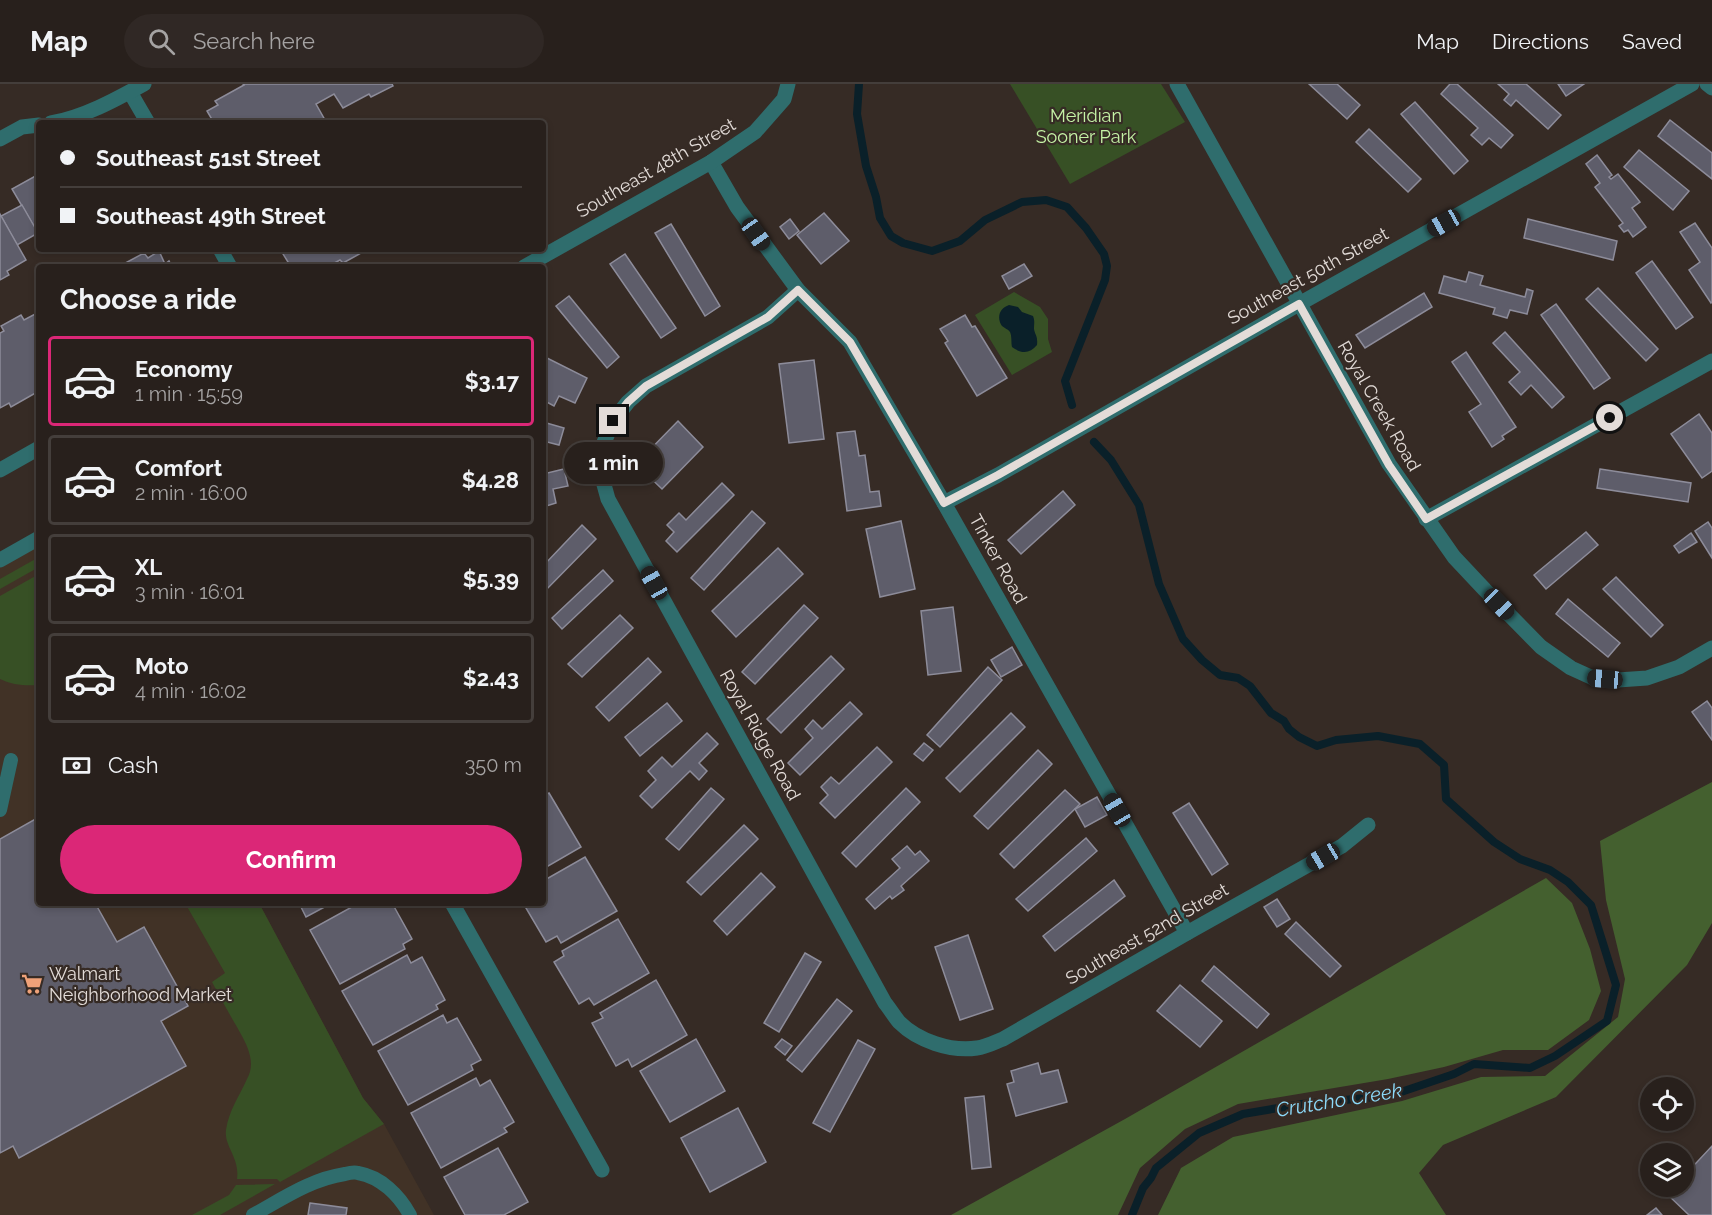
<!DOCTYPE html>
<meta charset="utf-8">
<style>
:root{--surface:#28201c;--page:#302825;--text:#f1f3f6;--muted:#a5a3a3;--line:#443e3b;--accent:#db2777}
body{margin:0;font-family:Raleway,sans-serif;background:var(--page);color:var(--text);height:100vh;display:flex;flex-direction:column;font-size:22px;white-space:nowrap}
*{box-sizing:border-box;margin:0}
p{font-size:20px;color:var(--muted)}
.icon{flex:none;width:33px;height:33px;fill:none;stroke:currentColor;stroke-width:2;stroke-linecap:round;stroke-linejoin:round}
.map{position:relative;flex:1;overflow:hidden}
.sheet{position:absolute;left:36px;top:180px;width:510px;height:642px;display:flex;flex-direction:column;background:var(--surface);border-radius:6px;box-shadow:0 3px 9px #0003,0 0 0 2px var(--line)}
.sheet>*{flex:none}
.guide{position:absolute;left:36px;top:36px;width:510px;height:132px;border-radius:6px;box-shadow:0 3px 9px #0003,0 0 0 2px var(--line);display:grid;align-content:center;height:132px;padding:0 24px;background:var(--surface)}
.fabs{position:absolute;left:1640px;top:993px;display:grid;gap:12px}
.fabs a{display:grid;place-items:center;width:54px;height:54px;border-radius:50%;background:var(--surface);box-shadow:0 3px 9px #0003,0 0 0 2px var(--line);font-size:30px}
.end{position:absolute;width:27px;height:27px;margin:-14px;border:8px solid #e3dcd8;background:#111;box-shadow:0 0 0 3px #111}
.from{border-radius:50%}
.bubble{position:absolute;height:42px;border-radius:21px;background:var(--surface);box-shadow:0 3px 9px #0003,0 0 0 2px var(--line);font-size:20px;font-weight:700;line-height:42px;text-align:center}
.car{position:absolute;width:18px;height:36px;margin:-18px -9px;border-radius:8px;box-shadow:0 0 4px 2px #0007;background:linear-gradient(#222 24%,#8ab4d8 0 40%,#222 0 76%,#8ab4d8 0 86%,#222 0)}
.guide b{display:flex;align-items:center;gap:21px;height:57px;font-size:22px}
.guide b+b{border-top:2px solid var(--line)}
.guide i{width:15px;height:15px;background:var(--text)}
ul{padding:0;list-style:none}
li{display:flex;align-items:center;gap:18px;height:90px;margin:0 12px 9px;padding:0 12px;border:3px solid var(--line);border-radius:6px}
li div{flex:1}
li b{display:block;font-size:22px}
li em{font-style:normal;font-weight:700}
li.selected{border-color:var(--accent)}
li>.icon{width:54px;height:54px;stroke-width:1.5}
h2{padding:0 24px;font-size:27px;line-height:72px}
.pay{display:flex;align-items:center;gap:15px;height:66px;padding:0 24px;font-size:22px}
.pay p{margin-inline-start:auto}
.primary-button{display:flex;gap:12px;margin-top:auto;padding:12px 24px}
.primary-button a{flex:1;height:69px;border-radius:36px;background:var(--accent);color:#fff;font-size:24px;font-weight:700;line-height:69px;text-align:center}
header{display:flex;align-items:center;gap:36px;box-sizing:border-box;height:84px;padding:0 30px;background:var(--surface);border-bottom:2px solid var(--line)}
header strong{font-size:28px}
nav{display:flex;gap:33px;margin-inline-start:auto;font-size:21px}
.search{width:420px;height:54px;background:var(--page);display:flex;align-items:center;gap:15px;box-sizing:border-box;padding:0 21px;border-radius:33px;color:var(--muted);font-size:22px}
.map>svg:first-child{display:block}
.commercial{fill:#413226}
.green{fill:#375025}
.forest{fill:#44602f}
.water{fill:#0a2029}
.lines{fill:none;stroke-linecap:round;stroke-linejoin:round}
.stream{stroke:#0a2029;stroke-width:8}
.building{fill:#5e5d6a;stroke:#8d8c9a;stroke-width:1.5}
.service{stroke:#2f6d6d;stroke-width:14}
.minor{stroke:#2f6d6d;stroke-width:15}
.tertiary{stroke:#2f6d6d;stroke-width:15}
.route{stroke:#e3dcd8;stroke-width:8}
.labels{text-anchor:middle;stroke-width:4.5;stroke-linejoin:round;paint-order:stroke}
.park-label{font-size:18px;fill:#c5f3a6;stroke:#362b25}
.street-label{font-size:18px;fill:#e3dcd8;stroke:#362b25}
.poi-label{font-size:18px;fill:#e3dcd8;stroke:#362b25;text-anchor:start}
.water-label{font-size:20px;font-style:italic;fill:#8cdafa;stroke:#362b25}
</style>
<header>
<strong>Map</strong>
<div class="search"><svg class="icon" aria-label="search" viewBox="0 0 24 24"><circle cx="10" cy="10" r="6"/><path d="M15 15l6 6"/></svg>Search here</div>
<nav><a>Map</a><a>Directions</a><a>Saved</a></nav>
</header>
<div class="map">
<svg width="1712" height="1131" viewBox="0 0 1712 1131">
<rect width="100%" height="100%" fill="#362b25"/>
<!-- commercial -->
<path class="commercial" d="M 39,454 L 39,819 L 259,819 L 363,1014 L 384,1040 L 434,1131 L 0,1131 L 0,476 Z"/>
<!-- green -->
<g class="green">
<path d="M 1010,0 L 1161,0 L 1185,38 L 1070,100 Z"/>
<path d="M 1014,208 L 1040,223 L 1048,235 L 1048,255 L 1052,268 L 1012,291 L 975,231 Z"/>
<path d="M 39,473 L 39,483 L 0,505 L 0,495 Z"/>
<path d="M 39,490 L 39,601 C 25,602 12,601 0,595 L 0,512 Z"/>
<path d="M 185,819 L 259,819 L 363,1014 L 384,1040 L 280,1098 L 277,1095 L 237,1095 C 240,1073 224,1063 226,1046 C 229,1026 239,1013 247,995 C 251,988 252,980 250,972 C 248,962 242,952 237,943 C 228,928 220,913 212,898 L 225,889 Z"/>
<path d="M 275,1100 L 220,1131 L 192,1131 L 229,1111 L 236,1101 Z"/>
</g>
<!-- forest -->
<g class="forest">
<path d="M 1712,698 L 1712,839 L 1687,881 L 1556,1013 L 1443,1061 L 1419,1089 L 1446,1131 L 1158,1131 L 1181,1084 L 1233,1053 L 1402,1017 L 1481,993 L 1545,992 L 1618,933 L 1625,895 L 1606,816 L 1600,757 Z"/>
<path d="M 1546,794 L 1572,819 L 1590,865 L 1601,907 L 1589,936 L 1548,966 L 1503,966 L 1444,983 L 1388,995 L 1238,1020 L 1185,1045 L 1140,1084 L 1118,1131 L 951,1131 L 1125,1035 Z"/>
</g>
<!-- water -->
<path class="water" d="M 1009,221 L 1018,223 L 1022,228 L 1033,232 C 1035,237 1034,239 1034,245 C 1035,251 1038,252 1037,261 C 1030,270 1021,270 1012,263 C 1011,259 1012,252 1010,248 C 1008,245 1004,244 1002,242 C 996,233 1000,224 1009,221 Z"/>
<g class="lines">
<!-- stream -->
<g class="stream">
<path d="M 859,0 L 857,30 L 866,82 L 876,113 L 880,134 L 891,152 L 903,159 L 932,167 L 960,157 L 985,136 L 1022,118 L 1046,116 L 1067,123 L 1086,144 L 1104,170 L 1107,182 L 1105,196 L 1065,297 L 1072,321"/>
<path d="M 1094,358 L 1111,376 L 1139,421 L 1159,500 L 1183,555 L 1202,576 L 1220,591 L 1238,594 L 1250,602 L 1271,629 L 1284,637 L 1289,645 L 1299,653 L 1317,662 L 1336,656 L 1378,652 L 1420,660 L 1444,681 L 1446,715 L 1494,758 L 1520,775 L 1550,786 L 1568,798 L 1591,821 L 1616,901 L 1607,937 L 1555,972 L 1530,984 L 1474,980 L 1454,990 L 1404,1007 L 1376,1013 L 1302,1020 L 1243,1030 L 1199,1049 L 1156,1084 L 1151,1094 L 1143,1104 L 1132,1131"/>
</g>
</g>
<!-- building -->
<g class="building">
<path d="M 243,0 L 392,0 L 393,2 L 371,13 L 369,10 L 343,24 L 334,10 L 316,20 L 325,36 L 320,39 L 214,39 L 207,27 L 218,21 L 215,17 L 244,1 Z"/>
<path d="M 1309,0 L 1337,0 L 1360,21 L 1347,35 Z"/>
<path d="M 1450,0 L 1457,0 L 1513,51 L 1501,64 L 1489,54 L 1482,61 L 1471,51 L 1478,44 L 1441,10 Z"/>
<path d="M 1498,0 L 1526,0 L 1561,31 L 1548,45 L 1516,16 L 1511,22 L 1504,16 L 1509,10 Z"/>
<path d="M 1558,0 L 1584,0 L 1566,12 Z"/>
<path d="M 1415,18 L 1468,77 L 1454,90 L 1401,30 Z"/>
<path d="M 1670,36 L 1712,69 L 1712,95 L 1658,52 Z"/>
<path d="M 1369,45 L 1421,95 L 1408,108 L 1356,58 Z"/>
<path d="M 1639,66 L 1689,107 L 1673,126 L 1624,83 Z"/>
<path d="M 1597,71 L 1612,91 L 1609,93 L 1611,95 L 1618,90 L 1640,118 L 1632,124 L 1646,143 L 1633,153 L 1628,146 L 1624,148 L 1619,142 L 1623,139 L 1595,103 L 1600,99 L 1586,80 Z"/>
<path d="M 39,90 L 39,151 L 12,105 Z"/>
<path d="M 22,121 L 38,149 L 17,161 L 1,132 Z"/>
<path d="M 824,129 L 849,157 L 821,180 L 797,151 Z"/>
<path d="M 0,130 L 26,176 L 7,187 L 9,191 L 0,196 Z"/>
<path d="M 790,135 L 799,147 L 789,155 L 780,143 Z"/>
<path d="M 1528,135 L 1617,157 L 1613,176 L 1524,154 Z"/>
<path d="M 1695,139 L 1712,164 L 1712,218 L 1711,219 L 1689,186 L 1700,178 L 1680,148 Z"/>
<path d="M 671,140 L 720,222 L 705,232 L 655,149 Z"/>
<path d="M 280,165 L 362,165 L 363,168 L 343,179 L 340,176 L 327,183 L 295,183 L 294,181 L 291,183 Z"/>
<path d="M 159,167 L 165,180 L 169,177 L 172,183 L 118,183 L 144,169 L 148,174 Z"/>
<path d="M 625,170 L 676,244 L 661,254 L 610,180 Z"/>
<path d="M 1652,177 L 1693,233 L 1676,245 L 1636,189 Z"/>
<path d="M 1024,180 L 1032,192 L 1009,205 L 1002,192 Z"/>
<path d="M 1469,188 L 1483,192 L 1480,201 L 1525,213 L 1527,205 L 1533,207 L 1527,230 L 1510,226 L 1507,234 L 1493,230 L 1495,224 L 1439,209 L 1444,192 L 1466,198 Z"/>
<path d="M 1598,204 L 1658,265 L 1646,277 L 1586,215 Z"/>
<path d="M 1424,209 L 1432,223 L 1365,264 L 1356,251 Z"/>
<path d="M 569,212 L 619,273 L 607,284 L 556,222 Z"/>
<path d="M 1556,220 L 1610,294 L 1594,305 L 1541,231 Z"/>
<path d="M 39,228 L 39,307 L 11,323 L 9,319 L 0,324 L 0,249 L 4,247 L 1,242 L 21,231 L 24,236 Z"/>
<path d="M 965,231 L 972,243 L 975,242 L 1007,294 L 977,312 L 945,259 L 948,257 L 940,245 Z"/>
<path d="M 1505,248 L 1564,313 L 1552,324 L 1531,301 L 1521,311 L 1509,298 L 1520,288 L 1493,259 Z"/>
<path d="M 1466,268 L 1516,343 L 1502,352 L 1504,355 L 1492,363 L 1469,328 L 1481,320 L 1452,278 Z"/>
<path d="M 543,272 L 587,294 L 575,319 L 559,312 L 554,322 L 543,316 L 545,306 L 543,305 Z"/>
<path d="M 814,276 L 824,355 L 789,359 L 779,280 Z"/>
<path d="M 1699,330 L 1712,349 L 1712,387 L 1702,394 L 1671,350 Z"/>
<path d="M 678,337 L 703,363 L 662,405 L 636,380 Z"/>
<path d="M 543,338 L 564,344 L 559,361 L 543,357 Z"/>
<path d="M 855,347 L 859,372 L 865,371 L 870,408 L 879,407 L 881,422 L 847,427 L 837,349 Z"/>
<path d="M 564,385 L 568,402 L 553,405 L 556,419 L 543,423 L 543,390 Z"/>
<path d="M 1600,385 L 1691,399 L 1688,418 L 1597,404 Z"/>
<path d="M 722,399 L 734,411 L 677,468 L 666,457 L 674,448 L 667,441 L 679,429 L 686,436 Z"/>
<path d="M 1063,407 L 1075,421 L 1021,470 L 1008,456 Z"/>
<path d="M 752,427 L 765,439 L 704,506 L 691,494 Z"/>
<path d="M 901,437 L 915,505 L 880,513 L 866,445 Z"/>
<path d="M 1708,438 L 1712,444 L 1712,474 L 1695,447 Z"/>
<path d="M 582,441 L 596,455 L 543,509 L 543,482 Z"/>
<path d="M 1586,448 L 1598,461 L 1546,505 L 1534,491 Z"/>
<path d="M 1691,449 L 1697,458 L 1679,469 L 1674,462 Z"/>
<path d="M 778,464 L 803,490 L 736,553 L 712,527 Z"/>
<path d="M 603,486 L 613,497 L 562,545 L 552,534 Z"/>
<path d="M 1616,493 L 1663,541 L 1651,553 L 1603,505 Z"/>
<path d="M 1568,515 L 1620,559 L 1608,573 L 1556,530 Z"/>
<path d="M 804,521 L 818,534 L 755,600 L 742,588 Z"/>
<path d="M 953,523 L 961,587 L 928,591 L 921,527 Z"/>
<path d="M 620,531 L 633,544 L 582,593 L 568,580 Z"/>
<path d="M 1012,563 L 1022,581 L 1001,593 L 991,576 Z"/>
<path d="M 831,572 L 844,585 L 781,649 L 767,635 Z"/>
<path d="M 648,574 L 661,588 L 609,637 L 596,623 Z"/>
<path d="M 988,583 L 1002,596 L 940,663 L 927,651 Z"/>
<path d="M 1707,617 L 1712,624 L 1712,656 L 1692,628 Z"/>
<path d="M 850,618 L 862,630 L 800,691 L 788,679 L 813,654 L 805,645 L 813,636 L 822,645 Z"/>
<path d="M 667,619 L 682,637 L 640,672 L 625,653 Z"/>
<path d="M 1011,629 L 1025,643 L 960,708 L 946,694 Z"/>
<path d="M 707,649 L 718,660 L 699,679 L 707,687 L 699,696 L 690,687 L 652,724 L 640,712 L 656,696 L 648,687 L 662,673 L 672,683 Z"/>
<path d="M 924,659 L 933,666 L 923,677 L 914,670 Z"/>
<path d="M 877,663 L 892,678 L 835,734 L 820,719 L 828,711 L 821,703 L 831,693 L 839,700 Z"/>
<path d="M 1038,666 L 1052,680 L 988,745 L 974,732 Z"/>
<path d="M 711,704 L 724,715 L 679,766 L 666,755 Z"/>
<path d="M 906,704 L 920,718 L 856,783 L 842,769 Z"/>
<path d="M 1065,706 L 1080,720 L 1014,784 L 1000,770 Z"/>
<path d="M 549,709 L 581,763 L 543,785 L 543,712 Z"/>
<path d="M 1097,713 L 1107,731 L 1085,743 L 1075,725 Z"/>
<path d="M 1189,719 L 1228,780 L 1212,791 L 1173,729 Z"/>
<path d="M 39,733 L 39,819 L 95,819 L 117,858 L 144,843 L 188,922 L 161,937 L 186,982 L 19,1074 L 13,1062 L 0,1069 L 0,755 Z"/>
<path d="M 744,741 L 758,755 L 701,811 L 687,798 Z"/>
<path d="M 1086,754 L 1097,767 L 1028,827 L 1016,815 Z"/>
<path d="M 907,762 L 915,771 L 920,767 L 929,777 L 901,802 L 904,806 L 892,815 L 890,812 L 875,825 L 866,815 L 900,784 L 892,775 Z"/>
<path d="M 585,773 L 617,827 L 561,859 L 557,852 L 546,858 L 523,819 L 543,819 L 543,797 Z"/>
<path d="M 761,789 L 775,803 L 727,851 L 714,837 Z"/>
<path d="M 1114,796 L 1125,812 L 1055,867 L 1043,852 Z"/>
<path d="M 1277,815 L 1290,835 L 1277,843 L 1264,823 Z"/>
<path d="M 299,819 L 332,819 L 306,833 Z"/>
<path d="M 359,819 L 392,819 L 412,855 L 403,860 L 405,865 L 340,900 L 310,846 Z"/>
<path d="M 618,835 L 649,889 L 594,921 L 589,914 L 579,920 L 554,878 L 564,872 L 562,867 Z"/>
<path d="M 1296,838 L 1341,882 L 1330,893 L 1285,850 Z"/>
<path d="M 968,851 L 993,925 L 960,936 L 935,863 Z"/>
<path d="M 805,869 L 821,878 L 779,948 L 764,939 Z"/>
<path d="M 407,871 L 411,879 L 422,873 L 445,916 L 436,921 L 438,925 L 373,961 L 342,907 Z"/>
<path d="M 1214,882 L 1269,930 L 1257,944 L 1202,897 Z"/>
<path d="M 656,896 L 687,951 L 632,983 L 628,975 L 616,982 L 592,939 L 603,934 L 600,929 Z"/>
<path d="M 1180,901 L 1222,937 L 1200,963 L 1157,927 Z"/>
<path d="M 837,915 L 852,927 L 802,988 L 787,976 Z"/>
<path d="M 443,931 L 447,939 L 457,934 L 481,976 L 471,981 L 473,986 L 408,1021 L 378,967 Z"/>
<path d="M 696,955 L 725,1007 L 670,1038 L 640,987 Z"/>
<path d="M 782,955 L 792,962 L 785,971 L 775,963 Z"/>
<path d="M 858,956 L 875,965 L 830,1048 L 813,1039 Z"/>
<path d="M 1038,979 L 1041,990 L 1058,986 L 1067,1018 L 1016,1032 L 1007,1000 L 1014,998 L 1011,987 Z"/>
<path d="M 476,994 L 480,1002 L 490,996 L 514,1038 L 504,1044 L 507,1048 L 441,1084 L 411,1029 Z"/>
<path d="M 984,1012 L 991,1083 L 972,1085 L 965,1014 Z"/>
<path d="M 738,1024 L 766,1078 L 710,1108 L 681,1054 Z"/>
<path d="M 1712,1062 L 1712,1131 L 1689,1131 L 1667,1110 L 1674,1102 L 1683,1102 L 1683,1093 Z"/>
<path d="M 498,1064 L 528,1118 L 504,1131 L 465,1131 L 444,1093 Z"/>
<path d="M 310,1119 L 347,1124 L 346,1131 L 308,1131 Z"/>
<path d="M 1656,1124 L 1662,1131 L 1647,1131 Z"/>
</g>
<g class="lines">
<!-- service -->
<g class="service">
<path d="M 0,726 L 11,676"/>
<path d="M 253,1131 C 282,1115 311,1095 345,1090 C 349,1089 354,1088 358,1089 C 381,1093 399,1111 410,1131"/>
</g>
<!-- minor -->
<g class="minor">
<path d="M 1177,0 L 1389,380 L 1454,473 L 1485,506 L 1541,563 L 1571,584 L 1593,594 L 1618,596 L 1647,594 L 1679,583 L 1712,564"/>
<path d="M 1707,0 L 1712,4"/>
<path d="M 130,8 L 148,39"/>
<path d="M 51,39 C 84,33 115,16 144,0"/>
<path d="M 0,55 L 22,43 L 39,41"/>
<path d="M 711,78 L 737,123 L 798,206 L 850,258 L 944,419 L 1187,849"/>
<path d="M 220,165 L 230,183"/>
<path d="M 798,206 L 768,233 L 646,302 L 628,318 L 613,337 L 603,361 L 601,381 L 603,397 L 608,415 L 885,919 C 890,925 894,932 899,938 C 918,957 951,968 977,964 C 986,963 995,958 1003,955 L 1187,849 L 1342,762 L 1368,741"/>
<path d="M 0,386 L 39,364"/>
<path d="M 944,419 L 998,391 L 1299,220 L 1692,0"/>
<path d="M 1426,435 L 1712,277"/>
<path d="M 452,819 L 602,1086"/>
</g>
<!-- tertiary -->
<g class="tertiary">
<path d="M 524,183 L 711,78 L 755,48 L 784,15 L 788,0"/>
<path d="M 0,476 L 39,454"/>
</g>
</g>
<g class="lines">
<!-- route -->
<path class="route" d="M 613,337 L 628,318 L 646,302 L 768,233 L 798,206 L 850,258 L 944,419 L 998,391 L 1299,220 L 1389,381 L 1426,435 L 1610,334"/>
</g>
<!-- icons -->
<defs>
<symbol id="supermarket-bare" viewBox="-9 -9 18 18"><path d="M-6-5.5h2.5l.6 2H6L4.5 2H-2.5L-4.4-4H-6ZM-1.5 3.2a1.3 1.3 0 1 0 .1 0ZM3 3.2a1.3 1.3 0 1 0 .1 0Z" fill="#f0a279" stroke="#362b25" stroke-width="2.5" paint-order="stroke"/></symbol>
</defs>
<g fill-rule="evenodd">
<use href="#supermarket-bare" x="17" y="885" width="30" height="30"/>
</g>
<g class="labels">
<!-- park labels -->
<g class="park-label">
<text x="1086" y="38">Meridian<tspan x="1086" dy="21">Sooner Park</tspan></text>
</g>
<!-- street labels -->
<g class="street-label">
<text transform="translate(656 84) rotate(-30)" y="6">Southeast 48th Street</text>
<text transform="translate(1308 192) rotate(-29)" y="6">Southeast 50th Street</text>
<text transform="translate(1379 322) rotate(60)" y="6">Royal Creek Road</text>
<text transform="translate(998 475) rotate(61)" y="6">Tinker Road</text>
<text transform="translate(760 651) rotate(61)" y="6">Royal Ridge Road</text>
<text transform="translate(1147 850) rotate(-30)" y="6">Southeast 52nd Street</text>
</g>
<!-- poi labels -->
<g class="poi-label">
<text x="49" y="896">Walmart<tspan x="49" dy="21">Neighborhood Market</tspan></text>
</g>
<!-- water labels -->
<g class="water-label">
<text transform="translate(1339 1016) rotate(-9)" y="7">Crutcho Creek</text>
</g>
</g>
</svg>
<div class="fabs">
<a><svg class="icon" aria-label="locate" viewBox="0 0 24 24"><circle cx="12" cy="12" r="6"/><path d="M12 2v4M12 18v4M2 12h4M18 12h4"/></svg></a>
<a><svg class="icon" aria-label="layers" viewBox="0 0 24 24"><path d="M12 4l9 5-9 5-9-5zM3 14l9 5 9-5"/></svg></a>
</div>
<i class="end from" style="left:1610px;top:334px"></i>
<i class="end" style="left:613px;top:337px"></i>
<div class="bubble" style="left:564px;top:358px;width:99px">1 min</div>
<i class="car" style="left:1444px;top:139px;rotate:241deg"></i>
<i class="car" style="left:756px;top:150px;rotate:145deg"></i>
<i class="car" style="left:654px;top:499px;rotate:331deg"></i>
<i class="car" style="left:1499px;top:520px;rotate:136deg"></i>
<i class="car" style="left:1605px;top:595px;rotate:275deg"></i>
<i class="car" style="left:1117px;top:726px;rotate:330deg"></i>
<i class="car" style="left:1323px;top:773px;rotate:240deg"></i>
<div class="guide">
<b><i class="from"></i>Southeast 51st Street</b>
<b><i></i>Southeast 49th Street</b>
</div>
<section class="sheet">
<h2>Choose a ride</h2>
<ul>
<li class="selected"><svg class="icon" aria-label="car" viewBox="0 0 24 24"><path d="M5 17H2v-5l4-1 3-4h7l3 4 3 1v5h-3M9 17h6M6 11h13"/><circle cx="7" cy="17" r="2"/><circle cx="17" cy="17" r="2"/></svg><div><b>Economy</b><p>1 min · 15:59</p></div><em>$3.17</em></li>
<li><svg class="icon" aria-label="car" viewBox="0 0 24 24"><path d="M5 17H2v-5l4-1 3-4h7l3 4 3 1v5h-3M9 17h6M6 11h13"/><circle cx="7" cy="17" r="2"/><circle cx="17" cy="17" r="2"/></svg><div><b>Comfort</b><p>2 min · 16:00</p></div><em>$4.28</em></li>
<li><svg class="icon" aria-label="car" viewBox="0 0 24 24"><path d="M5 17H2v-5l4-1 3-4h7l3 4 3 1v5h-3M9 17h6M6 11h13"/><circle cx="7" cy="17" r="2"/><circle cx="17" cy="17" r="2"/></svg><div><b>XL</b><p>3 min · 16:01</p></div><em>$5.39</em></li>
<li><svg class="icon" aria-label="car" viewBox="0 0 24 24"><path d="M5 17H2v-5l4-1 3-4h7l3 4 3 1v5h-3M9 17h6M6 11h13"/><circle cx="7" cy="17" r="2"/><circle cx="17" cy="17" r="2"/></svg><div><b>Moto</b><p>4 min · 16:02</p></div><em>$2.43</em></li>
</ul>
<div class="pay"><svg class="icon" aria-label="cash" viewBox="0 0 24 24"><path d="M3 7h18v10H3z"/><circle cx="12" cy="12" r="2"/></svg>Cash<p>350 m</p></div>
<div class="primary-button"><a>Confirm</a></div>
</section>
</div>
